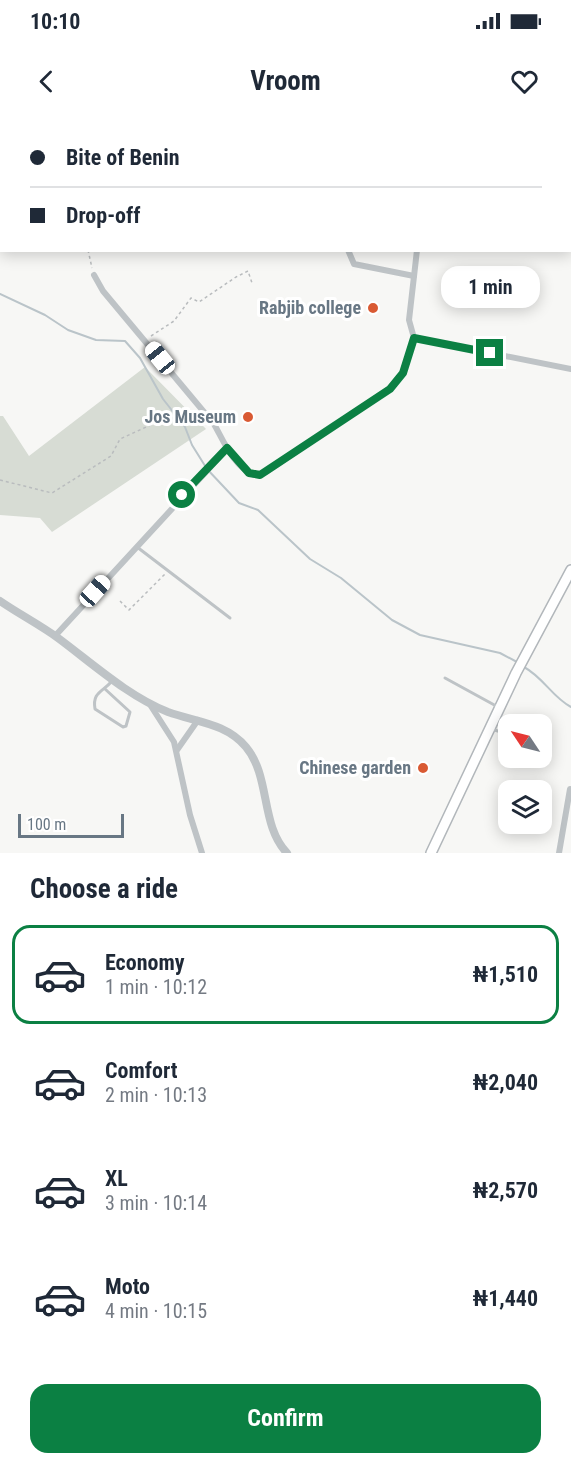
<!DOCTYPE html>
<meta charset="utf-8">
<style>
:root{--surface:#fff;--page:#f2f2f3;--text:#1f2937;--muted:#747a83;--line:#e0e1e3;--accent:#0b8043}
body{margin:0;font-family:"Roboto Condensed",sans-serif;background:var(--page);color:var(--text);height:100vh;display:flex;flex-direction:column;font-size:22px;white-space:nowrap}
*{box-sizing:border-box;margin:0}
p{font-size:20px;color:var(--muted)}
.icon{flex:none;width:33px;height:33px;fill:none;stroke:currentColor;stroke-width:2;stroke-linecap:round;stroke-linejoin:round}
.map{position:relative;height:733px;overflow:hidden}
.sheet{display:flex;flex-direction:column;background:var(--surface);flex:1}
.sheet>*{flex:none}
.guide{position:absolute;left:0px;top:0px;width:572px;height:132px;box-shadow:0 3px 15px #0003;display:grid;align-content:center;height:132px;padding:0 30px;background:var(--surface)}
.needle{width:39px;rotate:305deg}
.fabs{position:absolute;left:498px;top:594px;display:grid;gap:12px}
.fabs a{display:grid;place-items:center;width:54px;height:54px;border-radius:12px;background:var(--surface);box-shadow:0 3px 15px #0003;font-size:30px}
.scale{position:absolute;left:18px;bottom:15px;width:106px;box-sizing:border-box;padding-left:6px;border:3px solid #687784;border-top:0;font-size:16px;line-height:21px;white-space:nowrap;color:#687784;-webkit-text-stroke:4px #fff;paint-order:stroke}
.end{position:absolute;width:27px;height:27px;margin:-14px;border:8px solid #0b8043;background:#fff;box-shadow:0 0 0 3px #fff}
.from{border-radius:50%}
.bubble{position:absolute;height:42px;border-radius:18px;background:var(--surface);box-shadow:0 3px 15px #0003;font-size:20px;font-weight:700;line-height:42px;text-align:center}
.car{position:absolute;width:18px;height:36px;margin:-18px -9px;border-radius:8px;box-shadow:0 0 4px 2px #0007;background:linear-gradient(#fff 24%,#345 0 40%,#fff 0 76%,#345 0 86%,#fff 0)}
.guide b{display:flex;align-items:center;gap:21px;height:57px;font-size:22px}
.guide b+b{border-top:2px solid var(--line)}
.guide i{width:15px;height:15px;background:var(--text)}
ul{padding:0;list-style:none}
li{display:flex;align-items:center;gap:18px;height:99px;margin:0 12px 9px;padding:0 18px;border:3px solid transparent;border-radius:18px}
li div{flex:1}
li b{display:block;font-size:22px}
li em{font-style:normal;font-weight:700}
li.active{border-color:var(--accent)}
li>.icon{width:54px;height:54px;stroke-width:1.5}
h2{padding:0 30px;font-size:27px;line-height:72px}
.action{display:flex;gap:12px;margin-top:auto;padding:12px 30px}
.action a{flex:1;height:69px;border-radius:18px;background:var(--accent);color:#fff;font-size:24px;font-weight:700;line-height:69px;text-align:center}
.status{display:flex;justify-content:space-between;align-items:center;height:42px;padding:0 30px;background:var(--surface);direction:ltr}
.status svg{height:16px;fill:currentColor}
header{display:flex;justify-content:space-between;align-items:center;height:78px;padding:0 30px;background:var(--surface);font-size:27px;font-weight:700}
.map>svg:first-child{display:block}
.green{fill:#d7dcd4}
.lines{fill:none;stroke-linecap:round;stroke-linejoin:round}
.stream{stroke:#bac4c9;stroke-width:2}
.primary-casing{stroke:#b2b7bb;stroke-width:12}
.path{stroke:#b9bcbe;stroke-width:1.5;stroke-dasharray:3 3;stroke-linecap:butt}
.service{stroke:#bec3c6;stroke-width:3}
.minor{stroke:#bec3c6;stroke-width:6}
.tertiary{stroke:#bec3c6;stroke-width:8}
.primary{stroke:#fff;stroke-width:9}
.route{stroke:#0b8043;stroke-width:8}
.poi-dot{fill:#d95a33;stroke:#fff;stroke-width:2}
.labels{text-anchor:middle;stroke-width:6;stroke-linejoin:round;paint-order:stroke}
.poi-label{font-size:18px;font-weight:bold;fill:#687784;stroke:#fff;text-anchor:end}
</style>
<div class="status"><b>10:10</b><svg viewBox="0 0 49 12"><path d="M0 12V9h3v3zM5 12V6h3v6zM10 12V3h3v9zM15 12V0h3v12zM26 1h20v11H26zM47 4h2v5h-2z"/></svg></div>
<header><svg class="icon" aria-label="back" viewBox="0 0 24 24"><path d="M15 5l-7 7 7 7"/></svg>Vroom<svg class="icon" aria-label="heart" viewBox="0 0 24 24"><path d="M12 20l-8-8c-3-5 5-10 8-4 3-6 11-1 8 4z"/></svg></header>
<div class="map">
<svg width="571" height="733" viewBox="0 0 571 733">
<rect width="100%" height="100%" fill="#f7f7f5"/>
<!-- green -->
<path class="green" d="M 145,247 L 206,309 L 52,412 L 40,398 L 0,395 L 0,296 L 3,296 L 29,336 Z"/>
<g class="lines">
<!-- stream -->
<g class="stream">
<path d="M 0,174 L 45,195 L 68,210 L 96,220 L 125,221 L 140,238 L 163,279 L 185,307 L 192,325 L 207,349 L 239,383 L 258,390 L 310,439 L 341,458 L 392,500 L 420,515 L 500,533 L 517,542"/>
<path d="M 524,547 C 544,558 552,577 571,587"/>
</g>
<defs>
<g id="primary">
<path d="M 438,2 L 438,0"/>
<path d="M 451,2 L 451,0"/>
<path d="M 570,126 L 571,126"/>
<path d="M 431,733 L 516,553 L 571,450"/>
</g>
</defs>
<!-- primary casing -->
<use href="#primary" class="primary-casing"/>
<!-- path -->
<g class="path">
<path d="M 88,130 L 92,148"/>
<path d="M 151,216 L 174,201 L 191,178 L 199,182 L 236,157 L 248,151 L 252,163"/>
<path d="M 0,360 L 52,373 L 111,336 L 120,319 L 166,298 L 205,305"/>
<path d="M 120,481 L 129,490 L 165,454"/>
</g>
<!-- service -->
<g class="service">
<path d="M 137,427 L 230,498"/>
<path d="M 445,558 L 498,587"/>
<path d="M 105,569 L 130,592 L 126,606 L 123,607 L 95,589 C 92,572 103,572 112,561"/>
<path d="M 491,609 L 508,614"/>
</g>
<!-- minor -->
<g class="minor">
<path d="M 47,0 L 48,2"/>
<path d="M 358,2 L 358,0"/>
<path d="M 0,119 L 2,118"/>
<path d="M 348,130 L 354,144 L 414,156"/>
<path d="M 417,130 L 409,200 L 414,218 L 571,249"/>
<path d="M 94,155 L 103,171 L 214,304 C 224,322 234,347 254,355 L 266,352 L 389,269 L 403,253 L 414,218"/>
<path d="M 55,516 L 227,329"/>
<path d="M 149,583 L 174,622 L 190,695 L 202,733"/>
<path d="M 177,630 L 198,600"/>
<path d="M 559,733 L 570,669"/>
</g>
<!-- tertiary -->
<g class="tertiary">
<path d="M 32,2 L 34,0"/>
<path d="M 0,23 L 2,22"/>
<path d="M 0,481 C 19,494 40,505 58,518 C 93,544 128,576 168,592 C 196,602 226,603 246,627 C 271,657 260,705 287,733"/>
</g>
<!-- primary -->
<use href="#primary" class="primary"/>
</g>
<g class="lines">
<!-- route -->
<path class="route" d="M 182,375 L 227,328 L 249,353 L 260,355 L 390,269 L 403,253 L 414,218 L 490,233"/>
</g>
<!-- markers -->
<g class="poi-dot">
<circle cx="373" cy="188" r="6"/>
<circle cx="248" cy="297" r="6"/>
<circle cx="423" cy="648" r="6"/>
</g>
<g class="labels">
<!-- poi labels -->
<g class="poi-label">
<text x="361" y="194">Rabjib college</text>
<text x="236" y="303">Jos Museum</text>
<text x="411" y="654">Chinese garden</text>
</g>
</g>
</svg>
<div class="fabs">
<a><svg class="needle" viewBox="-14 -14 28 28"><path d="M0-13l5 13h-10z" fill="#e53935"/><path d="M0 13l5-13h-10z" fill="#747a83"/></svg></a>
<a><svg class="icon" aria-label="layers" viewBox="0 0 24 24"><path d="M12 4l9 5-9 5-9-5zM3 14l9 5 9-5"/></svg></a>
</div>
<div class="scale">100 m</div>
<i class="end from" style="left:182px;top:375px"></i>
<i class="end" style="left:490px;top:233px"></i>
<div class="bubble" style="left:441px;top:146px;width:99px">1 min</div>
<i class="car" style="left:160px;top:238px;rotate:321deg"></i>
<i class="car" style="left:95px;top:471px;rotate:42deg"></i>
<div class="guide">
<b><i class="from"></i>Bite of Benin</b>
<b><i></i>Drop-off</b>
</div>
</div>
<section class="sheet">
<h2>Choose a ride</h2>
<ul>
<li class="active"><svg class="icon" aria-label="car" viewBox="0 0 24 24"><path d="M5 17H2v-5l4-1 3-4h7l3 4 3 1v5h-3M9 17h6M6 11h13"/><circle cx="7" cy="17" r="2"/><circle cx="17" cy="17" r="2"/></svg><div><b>Economy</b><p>1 min · 10:12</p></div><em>₦1,510</em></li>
<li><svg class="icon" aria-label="car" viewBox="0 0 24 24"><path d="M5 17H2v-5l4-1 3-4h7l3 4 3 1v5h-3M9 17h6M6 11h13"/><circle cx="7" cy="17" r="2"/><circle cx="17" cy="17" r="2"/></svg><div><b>Comfort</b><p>2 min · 10:13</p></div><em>₦2,040</em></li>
<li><svg class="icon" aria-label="car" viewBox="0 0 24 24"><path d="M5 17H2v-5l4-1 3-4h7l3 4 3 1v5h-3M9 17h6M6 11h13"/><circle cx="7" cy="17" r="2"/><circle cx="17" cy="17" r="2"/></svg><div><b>XL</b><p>3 min · 10:14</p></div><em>₦2,570</em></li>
<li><svg class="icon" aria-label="car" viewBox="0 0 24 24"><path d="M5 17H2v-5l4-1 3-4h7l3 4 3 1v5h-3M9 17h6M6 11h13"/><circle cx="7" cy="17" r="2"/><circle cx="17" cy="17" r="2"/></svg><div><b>Moto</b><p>4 min · 10:15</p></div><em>₦1,440</em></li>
</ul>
<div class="action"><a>Confirm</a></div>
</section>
